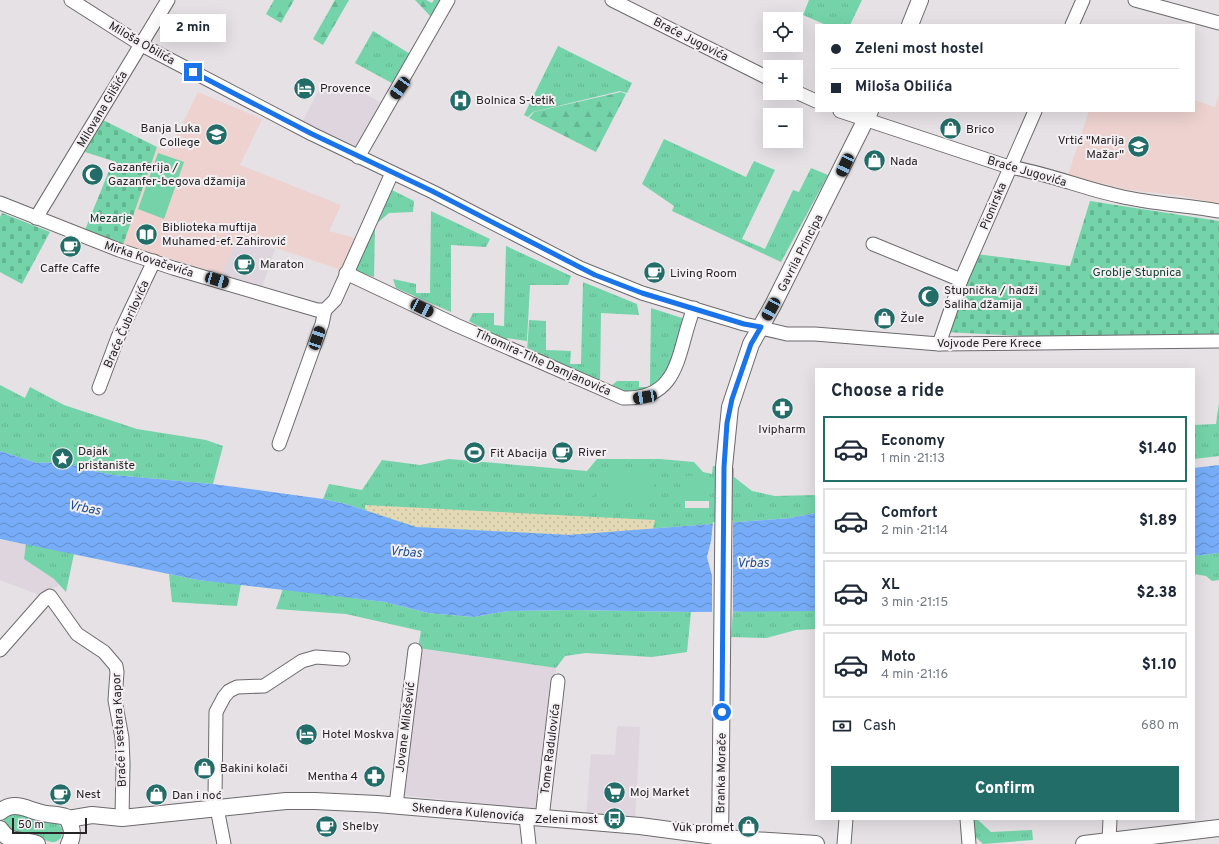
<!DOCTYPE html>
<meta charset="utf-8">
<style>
:root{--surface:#fff;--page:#f2f2f3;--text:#1f2937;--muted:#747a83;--line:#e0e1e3;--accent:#236d68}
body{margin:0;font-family:Overpass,sans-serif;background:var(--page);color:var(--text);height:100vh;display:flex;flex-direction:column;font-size:15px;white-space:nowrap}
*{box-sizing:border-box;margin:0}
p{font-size:13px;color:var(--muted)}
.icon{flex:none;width:22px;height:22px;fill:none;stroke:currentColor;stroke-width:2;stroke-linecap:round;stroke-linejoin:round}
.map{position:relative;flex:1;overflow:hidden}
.details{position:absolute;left:815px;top:368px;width:380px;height:452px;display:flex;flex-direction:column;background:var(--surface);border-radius:0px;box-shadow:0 4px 16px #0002}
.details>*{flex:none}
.guide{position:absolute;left:815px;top:24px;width:380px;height:88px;border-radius:0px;box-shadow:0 4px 16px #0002;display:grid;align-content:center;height:88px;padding:0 16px;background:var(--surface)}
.fabs{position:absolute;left:763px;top:12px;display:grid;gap:8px}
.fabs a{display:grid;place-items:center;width:40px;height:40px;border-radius:0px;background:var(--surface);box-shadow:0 4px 16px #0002;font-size:20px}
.scale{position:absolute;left:12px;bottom:10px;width:75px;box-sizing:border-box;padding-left:4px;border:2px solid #262425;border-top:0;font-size:11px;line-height:14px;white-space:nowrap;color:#262425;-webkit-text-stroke:3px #f3eff2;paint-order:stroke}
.end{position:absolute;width:18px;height:18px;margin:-9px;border:5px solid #1a73e8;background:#fff;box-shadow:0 0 0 2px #fff}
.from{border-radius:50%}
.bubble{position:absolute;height:28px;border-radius:0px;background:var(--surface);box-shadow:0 4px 16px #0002;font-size:13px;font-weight:800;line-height:28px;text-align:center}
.car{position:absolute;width:12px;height:24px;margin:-12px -6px;border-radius:5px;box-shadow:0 0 3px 1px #0007;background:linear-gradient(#222 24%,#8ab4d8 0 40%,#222 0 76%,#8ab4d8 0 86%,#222 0)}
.guide b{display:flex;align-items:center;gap:14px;height:38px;font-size:15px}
.guide b+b{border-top:1px solid var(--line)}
.guide i{width:10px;height:10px;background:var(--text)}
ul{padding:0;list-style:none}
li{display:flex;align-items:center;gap:12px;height:66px;margin:0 8px 6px;padding:0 8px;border:2px solid var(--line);border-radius:0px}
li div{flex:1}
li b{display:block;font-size:15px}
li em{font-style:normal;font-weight:800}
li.active{border-color:var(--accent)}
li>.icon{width:36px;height:36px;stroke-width:1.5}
h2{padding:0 16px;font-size:18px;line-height:48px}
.pay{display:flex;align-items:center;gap:10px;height:44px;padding:0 16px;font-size:15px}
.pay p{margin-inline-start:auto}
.action{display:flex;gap:8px;margin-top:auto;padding:8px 16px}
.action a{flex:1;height:46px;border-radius:0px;background:var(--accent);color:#fff;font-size:16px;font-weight:800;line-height:46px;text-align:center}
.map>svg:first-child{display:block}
.built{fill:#dfd5de}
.education{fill:#edd2cf}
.grass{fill:url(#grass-tufts);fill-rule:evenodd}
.forest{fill:url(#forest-firs)}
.sand{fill:url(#sand-dots)}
.cemetery{fill:url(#cemetery-stones)}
.pitch{fill:#74d3a9}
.water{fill:url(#water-waves)}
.pier{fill:#e5e1e5}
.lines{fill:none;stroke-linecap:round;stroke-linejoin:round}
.minor-casing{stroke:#6d696c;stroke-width:15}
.major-casing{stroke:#6d696c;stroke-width:18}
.minor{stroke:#fff;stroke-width:13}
.major{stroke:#fff;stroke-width:16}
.route{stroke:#1a73e8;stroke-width:5}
.labels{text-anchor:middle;stroke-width:4;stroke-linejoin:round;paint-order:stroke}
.street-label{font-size:12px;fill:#262425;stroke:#f3eff2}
.poi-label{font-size:12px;fill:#262425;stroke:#f3eff2;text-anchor:start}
.park-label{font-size:12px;fill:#11422f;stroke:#f3eff2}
.water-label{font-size:13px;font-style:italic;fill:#194c8f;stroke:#f3eff2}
</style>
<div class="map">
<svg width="1219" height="844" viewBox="0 0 1219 844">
<defs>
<pattern id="grass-tufts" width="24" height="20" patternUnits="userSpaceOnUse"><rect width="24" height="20" fill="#74d3a9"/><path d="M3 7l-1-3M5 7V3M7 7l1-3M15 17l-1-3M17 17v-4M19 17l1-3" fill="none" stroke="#64b591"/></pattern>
<pattern id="forest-firs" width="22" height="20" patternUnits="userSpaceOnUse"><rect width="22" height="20" fill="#74d3a9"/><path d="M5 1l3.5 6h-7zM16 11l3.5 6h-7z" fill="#64b591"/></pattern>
<pattern id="sand-dots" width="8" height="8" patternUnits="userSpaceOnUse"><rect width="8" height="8" fill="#e3d9b4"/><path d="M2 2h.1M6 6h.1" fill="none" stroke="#c3ba9b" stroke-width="1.8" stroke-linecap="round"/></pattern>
<pattern id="cemetery-stones" width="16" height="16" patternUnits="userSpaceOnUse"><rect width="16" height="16" fill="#74d3a9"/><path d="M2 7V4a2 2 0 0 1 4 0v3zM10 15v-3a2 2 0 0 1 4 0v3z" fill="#64b591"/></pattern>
<pattern id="water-waves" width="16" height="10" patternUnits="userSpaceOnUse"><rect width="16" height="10" fill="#77adf8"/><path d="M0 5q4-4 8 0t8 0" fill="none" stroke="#618dc9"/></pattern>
</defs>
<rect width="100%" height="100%" fill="#e5e1e5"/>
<!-- built -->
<g class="built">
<path d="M 322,84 L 342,95 L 348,85 L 382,103 L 356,151 L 302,122 Z"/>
<path d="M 239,235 L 275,249 L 262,287 L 222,274 Z"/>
<path d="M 0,540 L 26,543 L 24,559 L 54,579 L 59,586 L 45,591 L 42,596 L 0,580 Z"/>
<path d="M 423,649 L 556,668 L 541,810 L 401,795 Z"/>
<path d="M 617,726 L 640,727 L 635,821 L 586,817 L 591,754 L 615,755 Z"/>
</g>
<!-- education -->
<g class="education">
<path d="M 198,92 L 262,119 L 240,165 L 341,205 L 329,231 L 355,238 L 341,270 L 239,235 L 222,274 L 123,245 L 157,147 L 169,151 Z"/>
<path d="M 1219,96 L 1219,204 L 1182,196 L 1129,190 L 1068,175 L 1089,111 L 1194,111 L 1194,100 L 1215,107 Z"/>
</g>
<!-- grass -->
<g class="grass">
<path d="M 809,0 L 862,0 L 850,25 L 826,25 L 803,15 Z"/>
<path d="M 373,31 L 415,57 L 399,87 L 355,63 Z"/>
<path d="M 558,46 L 632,83 L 627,93 L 620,91 L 533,112 L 528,117 L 524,115 Z"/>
<path d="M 664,139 L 746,177 L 754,161 L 775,170 L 742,239 L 765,249 L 793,190 L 799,192 L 811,168 L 828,175 L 781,262 L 672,211 L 674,206 L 642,184 Z"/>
<path d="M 392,190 L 414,201 L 413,212 L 389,213 L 375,225 L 374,277 L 351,270 Z"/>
<path d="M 431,211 L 490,239 L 486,247 L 451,245 L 451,312 L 396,288 L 393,279 L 416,284 L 416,293 L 430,293 Z"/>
<path d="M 506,246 L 571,276 L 568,285 L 530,285 L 527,341 L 507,338 L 506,342 L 469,321 L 473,313 L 494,313 L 494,325 L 504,326 Z"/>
<path d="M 583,282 L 637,304 L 639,315 L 601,313 L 600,383 L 527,353 L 529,320 L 546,321 L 546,350 L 571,351 L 570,364 L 581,364 Z"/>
<path d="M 651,308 L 685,319 L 671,368 L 652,389 L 626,394 L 611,386 L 617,381 L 639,381 L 639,387 L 650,387 Z"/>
<path d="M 0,385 L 25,398 L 30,387 L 64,405 L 137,429 L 206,440 L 223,446 L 213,484 L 114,475 L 88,470 L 63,462 L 37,463 L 0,451 Z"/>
<path d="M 1219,403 L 1219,456 L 1194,459 L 1194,425 L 1216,424 Z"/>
<path d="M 449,459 L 587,471 L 597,459 L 660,459 L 694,462 L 703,472 L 712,474 L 713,466 L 734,468 L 734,477 L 752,491 L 775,496 L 816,495 L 816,513 L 790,518 L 569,535 L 416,527 L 346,504 L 323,499 L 329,484 L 362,490 L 382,460 L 420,465 ZM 685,501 L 709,501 L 709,508 L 685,508 Z"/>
<path d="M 26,543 L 74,554 L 66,592 L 54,579 L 24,559 Z"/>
<path d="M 1219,553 L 1219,580 L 1212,581 L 1206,576 L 1194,574 L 1194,556 Z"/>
<path d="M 169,574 L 198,580 L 241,584 L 237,606 L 172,602 Z"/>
<path d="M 283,589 L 385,602 L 428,613 L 473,617 L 508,611 L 573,610 L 691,612 L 687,652 L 652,657 L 586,653 L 565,656 L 556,668 L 418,648 L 421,631 L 346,614 L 276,609 Z"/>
<path d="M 755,610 L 816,611 L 816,629 L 796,630 L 766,638 L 731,637 L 733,612 Z"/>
<path d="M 10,812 L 57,823 L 63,829 L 61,838 C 58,840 57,842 53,842 C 46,842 39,836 33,834 C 27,832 19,835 14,832 C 3,827 0,819 10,812 Z"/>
<path d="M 971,819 L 977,819 L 991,832 L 1032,830 L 1033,840 L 983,844 L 972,834 Z"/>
</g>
<!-- forest -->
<g class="forest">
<path d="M 274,0 L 294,0 L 281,23 L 266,14 Z"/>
<path d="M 335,0 L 349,0 L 323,45 L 313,39 Z"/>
<path d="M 415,0 L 426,0 L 432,3 L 434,0 L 444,0 L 433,19 Z"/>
<path d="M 621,92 L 626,94 L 596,152 L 529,118 L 534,112 Z"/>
</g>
<!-- sand -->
<path class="sand" d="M 365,505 L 655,520 L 653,529 L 569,535 L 416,527 L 365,510 Z"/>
<!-- cemetery -->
<g class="cemetery">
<path d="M 103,120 L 157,147 L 123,245 L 85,230 L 113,161 L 85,152 Z"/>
<path d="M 1090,201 L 1219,221 L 1219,336 L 1042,337 L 945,332 L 976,254 L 1070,266 Z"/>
<path d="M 2,213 L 50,232 L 22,284 L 0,272 L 0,217 Z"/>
</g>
<!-- pitch -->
<g class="pitch">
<path d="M 158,153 L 184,162 L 164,219 L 138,209 Z"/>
<path d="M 613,467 L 653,468 L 654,498 L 613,498 Z"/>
<path d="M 684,476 L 709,476 L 708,500 L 684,500 Z"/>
<circle cx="590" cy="492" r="5"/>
</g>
<!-- water -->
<g class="water">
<path d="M 0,451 L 37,463 L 63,462 L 88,470 L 114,475 L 213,484 L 323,499 L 346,504 L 416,527 L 569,535 L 790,518 L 816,513 L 816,611 L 691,612 L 573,610 L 508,611 L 473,617 L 428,613 L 385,602 L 198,580 L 0,539 Z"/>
<path d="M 1219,465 L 1219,553 L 1194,556 L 1194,468 Z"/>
</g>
<!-- pier -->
<path class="pier" d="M 733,520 L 733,614 L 712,613 L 712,576 L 707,557 L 711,541 L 713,522 Z"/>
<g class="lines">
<defs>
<g id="minor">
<path d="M 71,0 L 140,44 L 312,134 L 433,192 L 580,268 L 642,293 L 744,324 L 787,334 L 815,334 L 939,344 L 1219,341"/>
<path d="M 612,0 L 770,79"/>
<path d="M 1135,0 L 1219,23"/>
<path d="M 1072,25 L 1083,0"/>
<path d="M 796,92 L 816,101"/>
<path d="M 840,111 L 1009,167 C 1047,173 1082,188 1119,196 C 1152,204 1186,205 1219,211"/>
<path d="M 358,157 L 448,0"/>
<path d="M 0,203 L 119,250 L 173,268 L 317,310 L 325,310 L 335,300 L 392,173"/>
<path d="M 36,218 L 168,0"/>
<path d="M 873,244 L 961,280"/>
<path d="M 346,273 L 456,325 L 623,398 C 682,400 677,349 694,308"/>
<path d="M 939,344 L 961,280 L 1035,111"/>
<path d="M 99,388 L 118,337 L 154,261"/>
<path d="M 279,444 L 322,324 L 325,310"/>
<path d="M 0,650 L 45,599 L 50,596 L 77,634 L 104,652 L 116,666 L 117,672 L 115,700 L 122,738 L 123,764 L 122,818"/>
<path d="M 396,805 L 415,650"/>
<path d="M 526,817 L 529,844"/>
<path d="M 542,818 L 558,681"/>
<path d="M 967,819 L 969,844"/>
<path d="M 1109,840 L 1110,819"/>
<path d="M 224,844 L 215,798 L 216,712 L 224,697 L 229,691 L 237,687 L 264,686 L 302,661 L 316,657 L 343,659"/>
<path d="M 844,844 L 846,819"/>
</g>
<g id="major">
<path d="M 910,25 L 920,0"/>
<path d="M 0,812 C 13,801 24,808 38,812 C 47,815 56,814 66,817 C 72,825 74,835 69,844"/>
<path d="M 68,819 L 92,815 L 122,818 L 286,801 L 315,801 L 377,804 L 640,826 L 737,839 L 816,844"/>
<path d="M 0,829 C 9,844 22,839 37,844"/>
<path d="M 720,844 L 724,467 L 730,407 L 751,344 L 773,305 L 870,111"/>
<path d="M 1084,844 L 1219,828"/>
</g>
</defs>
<!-- minor casing -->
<use href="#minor" class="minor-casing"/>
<!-- major casing -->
<use href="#major" class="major-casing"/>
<!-- minor -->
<use href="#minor" class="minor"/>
<!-- major -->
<use href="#major" class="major"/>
</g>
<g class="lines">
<!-- route -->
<path class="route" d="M 193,72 L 312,134 L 432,191 L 595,275 L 642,293 L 744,324 L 761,327 L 751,344 L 732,399 L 727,423 L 724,467 L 722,712"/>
</g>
<!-- icons -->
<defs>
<symbol id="hotel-disc" viewBox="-11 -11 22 22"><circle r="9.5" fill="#236d68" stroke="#f3eff2"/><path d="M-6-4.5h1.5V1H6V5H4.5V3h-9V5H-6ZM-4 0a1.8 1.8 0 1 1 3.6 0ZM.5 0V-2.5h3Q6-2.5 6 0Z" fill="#fff"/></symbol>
<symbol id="hospital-disc" viewBox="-11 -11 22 22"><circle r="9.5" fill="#236d68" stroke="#f3eff2"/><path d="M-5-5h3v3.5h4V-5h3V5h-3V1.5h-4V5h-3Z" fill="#fff"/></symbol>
<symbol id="shop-disc" viewBox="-11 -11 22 22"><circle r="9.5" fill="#236d68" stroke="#f3eff2"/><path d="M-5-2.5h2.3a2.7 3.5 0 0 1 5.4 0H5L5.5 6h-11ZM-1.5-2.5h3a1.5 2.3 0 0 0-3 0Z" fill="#fff"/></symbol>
<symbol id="university-disc" viewBox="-11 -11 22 22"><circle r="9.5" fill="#236d68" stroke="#f3eff2"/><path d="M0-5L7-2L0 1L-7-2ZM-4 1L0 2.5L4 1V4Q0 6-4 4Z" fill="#fff"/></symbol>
<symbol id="school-disc" viewBox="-11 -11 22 22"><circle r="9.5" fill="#236d68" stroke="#f3eff2"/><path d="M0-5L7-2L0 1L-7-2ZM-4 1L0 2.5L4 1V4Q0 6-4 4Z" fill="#fff"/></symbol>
<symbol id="mosque-disc" viewBox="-11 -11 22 22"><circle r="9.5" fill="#236d68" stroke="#f3eff2"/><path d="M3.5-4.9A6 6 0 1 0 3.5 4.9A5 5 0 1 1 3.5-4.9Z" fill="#fff"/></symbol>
<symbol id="library-disc" viewBox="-11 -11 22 22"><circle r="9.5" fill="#236d68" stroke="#f3eff2"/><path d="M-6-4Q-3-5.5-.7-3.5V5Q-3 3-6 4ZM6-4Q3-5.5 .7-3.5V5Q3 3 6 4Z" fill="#fff"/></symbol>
<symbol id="cafe-disc" viewBox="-11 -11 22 22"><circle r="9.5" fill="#236d68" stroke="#f3eff2"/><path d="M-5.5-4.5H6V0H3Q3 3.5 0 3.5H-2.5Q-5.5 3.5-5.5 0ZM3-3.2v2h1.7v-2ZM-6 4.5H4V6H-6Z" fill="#fff"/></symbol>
<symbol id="pharmacy-disc" viewBox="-11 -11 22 22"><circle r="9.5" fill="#236d68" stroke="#f3eff2"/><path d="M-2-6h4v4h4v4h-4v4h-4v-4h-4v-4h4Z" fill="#fff"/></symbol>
<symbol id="stadium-disc" viewBox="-11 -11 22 22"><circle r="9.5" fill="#236d68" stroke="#f3eff2"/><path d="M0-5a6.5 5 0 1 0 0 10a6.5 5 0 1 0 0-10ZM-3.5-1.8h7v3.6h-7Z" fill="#fff"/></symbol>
<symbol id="sight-disc" viewBox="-11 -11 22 22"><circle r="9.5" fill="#236d68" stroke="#f3eff2"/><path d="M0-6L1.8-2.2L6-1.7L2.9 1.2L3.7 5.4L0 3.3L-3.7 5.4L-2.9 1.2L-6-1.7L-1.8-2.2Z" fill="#fff"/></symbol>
<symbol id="supermarket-disc" viewBox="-11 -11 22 22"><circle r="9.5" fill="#236d68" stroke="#f3eff2"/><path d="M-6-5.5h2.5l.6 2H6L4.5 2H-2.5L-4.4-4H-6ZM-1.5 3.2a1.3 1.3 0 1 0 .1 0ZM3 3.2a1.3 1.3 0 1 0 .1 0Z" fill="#fff"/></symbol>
<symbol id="bus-disc" viewBox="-11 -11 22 22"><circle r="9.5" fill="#236d68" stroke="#f3eff2"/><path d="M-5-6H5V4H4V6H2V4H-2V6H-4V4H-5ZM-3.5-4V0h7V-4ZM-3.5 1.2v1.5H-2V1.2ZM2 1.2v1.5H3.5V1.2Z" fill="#fff"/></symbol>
</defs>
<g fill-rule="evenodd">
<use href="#hotel-disc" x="292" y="76" width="25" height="25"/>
<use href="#hospital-disc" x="448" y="88" width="25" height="25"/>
<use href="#shop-disc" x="938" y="116" width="25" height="25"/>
<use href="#university-disc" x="204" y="122" width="25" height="25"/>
<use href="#school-disc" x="1126" y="134" width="25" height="25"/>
<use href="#shop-disc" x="862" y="148" width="25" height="25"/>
<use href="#mosque-disc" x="80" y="162" width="25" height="25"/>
<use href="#library-disc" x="134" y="222" width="25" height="25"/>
<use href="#cafe-disc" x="58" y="234" width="25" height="25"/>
<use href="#cafe-disc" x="232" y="252" width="25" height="25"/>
<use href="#cafe-disc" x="642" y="260" width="25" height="25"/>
<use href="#mosque-disc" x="916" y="284" width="25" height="25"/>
<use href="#shop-disc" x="872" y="306" width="25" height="25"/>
<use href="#pharmacy-disc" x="770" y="396" width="25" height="25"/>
<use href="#cafe-disc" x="550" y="440" width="25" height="25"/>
<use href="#stadium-disc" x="462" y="440" width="25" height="25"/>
<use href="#sight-disc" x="50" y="446" width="25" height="25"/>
<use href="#hotel-disc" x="294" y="722" width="25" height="25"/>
<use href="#shop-disc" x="192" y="756" width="25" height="25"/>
<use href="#pharmacy-disc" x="362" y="764" width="25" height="25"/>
<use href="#supermarket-disc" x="602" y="780" width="25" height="25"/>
<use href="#cafe-disc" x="48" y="782" width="25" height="25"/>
<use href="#shop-disc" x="144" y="782" width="25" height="25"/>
<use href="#bus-disc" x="602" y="806" width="25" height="25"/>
<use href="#cafe-disc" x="314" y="814" width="25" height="25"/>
<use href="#shop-disc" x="736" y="814" width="25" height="25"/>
</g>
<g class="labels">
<!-- street labels -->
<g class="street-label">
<text transform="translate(691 39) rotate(27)" y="4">Braće Jugovića</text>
<text transform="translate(142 43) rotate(30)" y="4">Miloša Obilića</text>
<text transform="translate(102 109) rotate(-59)" y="4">Milovana Glišića</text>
<text transform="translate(1027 171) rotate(16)" y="4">Braće Jugovića</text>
<text transform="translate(993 206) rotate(-67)" y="4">Pionirska</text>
<text transform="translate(800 253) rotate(-63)" y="4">Gavrila Principa</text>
<text transform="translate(149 259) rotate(18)" y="4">Mirka Kovačevića</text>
<text transform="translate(126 324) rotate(-66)" y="4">Braće Čubrilovića</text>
<text x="989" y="347">Vojvode Pere Krece</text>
<text transform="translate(543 362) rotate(24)" y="4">Tihomira-Tihe Damjanovića</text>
<text transform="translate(405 727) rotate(-83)" y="4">Jovane Milošević</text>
<text transform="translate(119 730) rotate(-93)" y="4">Braće i sestara Kapor</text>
<text transform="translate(550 749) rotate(-83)" y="4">Tome Radulovića</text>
<text transform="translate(721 773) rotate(-89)" y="4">Branka Morače</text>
<text transform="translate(468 812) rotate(5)" y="4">Skendera Kulenovića</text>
</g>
<!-- poi labels -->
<g class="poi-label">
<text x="320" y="92">Provence</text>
<text x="476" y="104">Bolnica S-tetik</text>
<text x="200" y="132" text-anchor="end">Banja Luka<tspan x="200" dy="14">College</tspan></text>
<text x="966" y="133">Brico</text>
<text x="1124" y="144" text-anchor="end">Vrtić "Marija<tspan x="1124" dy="14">Mažar"</tspan></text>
<text x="890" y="165">Nada</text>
<text x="108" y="171">Gazanferija /<tspan x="108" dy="14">Gazanfer-begova džamija</tspan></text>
<text x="162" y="231">Biblioteka muftija<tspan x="162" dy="14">Muhamed-ef. Zahirović</tspan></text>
<text x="260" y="268">Maraton</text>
<text x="70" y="272" text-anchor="middle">Caffe Caffe</text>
<text x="670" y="277">Living Room</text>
<text x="944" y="294">Stupnička / hadži<tspan x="944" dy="14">Saliha džamija</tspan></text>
<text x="900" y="322">Žule</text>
<text x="782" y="433" text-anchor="middle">Ivipharm</text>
<text x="78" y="455">Dajak<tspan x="78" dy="14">pristanište</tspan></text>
<text x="578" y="456">River</text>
<text x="490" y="457">Fit Abacija</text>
<text x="322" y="738">Hotel Moskva</text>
<text x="220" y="772">Bakini kolači</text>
<text x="358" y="780" text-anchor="end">Mentha 4</text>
<text x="630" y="796">Moj Market</text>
<text x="76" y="798">Nest</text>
<text x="172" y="799">Dan i noć</text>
<text x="598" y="823" text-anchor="end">Zeleni most</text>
<text x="342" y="830">Shelby</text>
<text x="734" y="831" text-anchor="end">Vuk promet</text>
</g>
<!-- park labels -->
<g class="park-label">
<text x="111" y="222">Mezarje</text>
<text x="1137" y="276">Groblje Stupnica</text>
</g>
<!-- water labels -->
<g class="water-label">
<text transform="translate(85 507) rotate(11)" y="5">Vrbas</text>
<text transform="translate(406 551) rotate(4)" y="5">Vrbas</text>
<text transform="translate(753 562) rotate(-1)" y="5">Vrbas</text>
</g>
</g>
</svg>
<div class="fabs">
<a><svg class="icon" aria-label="locate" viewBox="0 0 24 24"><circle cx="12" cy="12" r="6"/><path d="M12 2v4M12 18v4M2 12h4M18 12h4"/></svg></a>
<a>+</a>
<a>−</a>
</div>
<div class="scale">50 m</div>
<i class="end from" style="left:722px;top:712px"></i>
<i class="end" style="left:193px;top:72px"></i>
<div class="bubble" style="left:160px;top:14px;width:66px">2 min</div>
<i class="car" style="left:400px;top:88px;rotate:216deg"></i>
<i class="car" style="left:845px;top:165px;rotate:205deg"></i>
<i class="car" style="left:217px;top:280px;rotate:106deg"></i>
<i class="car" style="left:422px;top:308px;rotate:116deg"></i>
<i class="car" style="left:771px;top:309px;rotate:209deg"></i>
<i class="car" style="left:317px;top:338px;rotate:19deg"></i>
<i class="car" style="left:645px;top:397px;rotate:261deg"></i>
<div class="guide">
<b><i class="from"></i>Zeleni most hostel</b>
<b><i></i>Miloša Obilića</b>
</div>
<section class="details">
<h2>Choose a ride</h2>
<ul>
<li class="active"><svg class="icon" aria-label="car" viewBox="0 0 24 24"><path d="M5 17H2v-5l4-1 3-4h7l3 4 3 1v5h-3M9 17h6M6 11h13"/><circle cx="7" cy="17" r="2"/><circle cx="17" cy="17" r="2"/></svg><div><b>Economy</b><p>1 min · 21:13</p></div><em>$1.40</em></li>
<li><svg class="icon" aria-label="car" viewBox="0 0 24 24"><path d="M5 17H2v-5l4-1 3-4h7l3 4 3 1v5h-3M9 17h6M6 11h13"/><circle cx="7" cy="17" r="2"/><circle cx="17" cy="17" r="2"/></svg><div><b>Comfort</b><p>2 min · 21:14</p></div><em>$1.89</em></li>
<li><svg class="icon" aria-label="car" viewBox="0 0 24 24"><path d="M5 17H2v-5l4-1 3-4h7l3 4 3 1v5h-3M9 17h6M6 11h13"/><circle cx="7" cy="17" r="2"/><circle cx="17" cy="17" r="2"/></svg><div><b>XL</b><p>3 min · 21:15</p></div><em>$2.38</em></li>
<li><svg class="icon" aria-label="car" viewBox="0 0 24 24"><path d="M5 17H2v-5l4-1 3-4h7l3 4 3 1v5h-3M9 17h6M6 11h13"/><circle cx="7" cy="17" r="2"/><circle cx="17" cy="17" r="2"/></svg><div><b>Moto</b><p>4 min · 21:16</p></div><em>$1.10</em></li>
</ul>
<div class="pay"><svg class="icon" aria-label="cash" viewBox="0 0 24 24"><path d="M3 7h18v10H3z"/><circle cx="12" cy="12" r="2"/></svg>Cash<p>680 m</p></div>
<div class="action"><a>Confirm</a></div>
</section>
</div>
